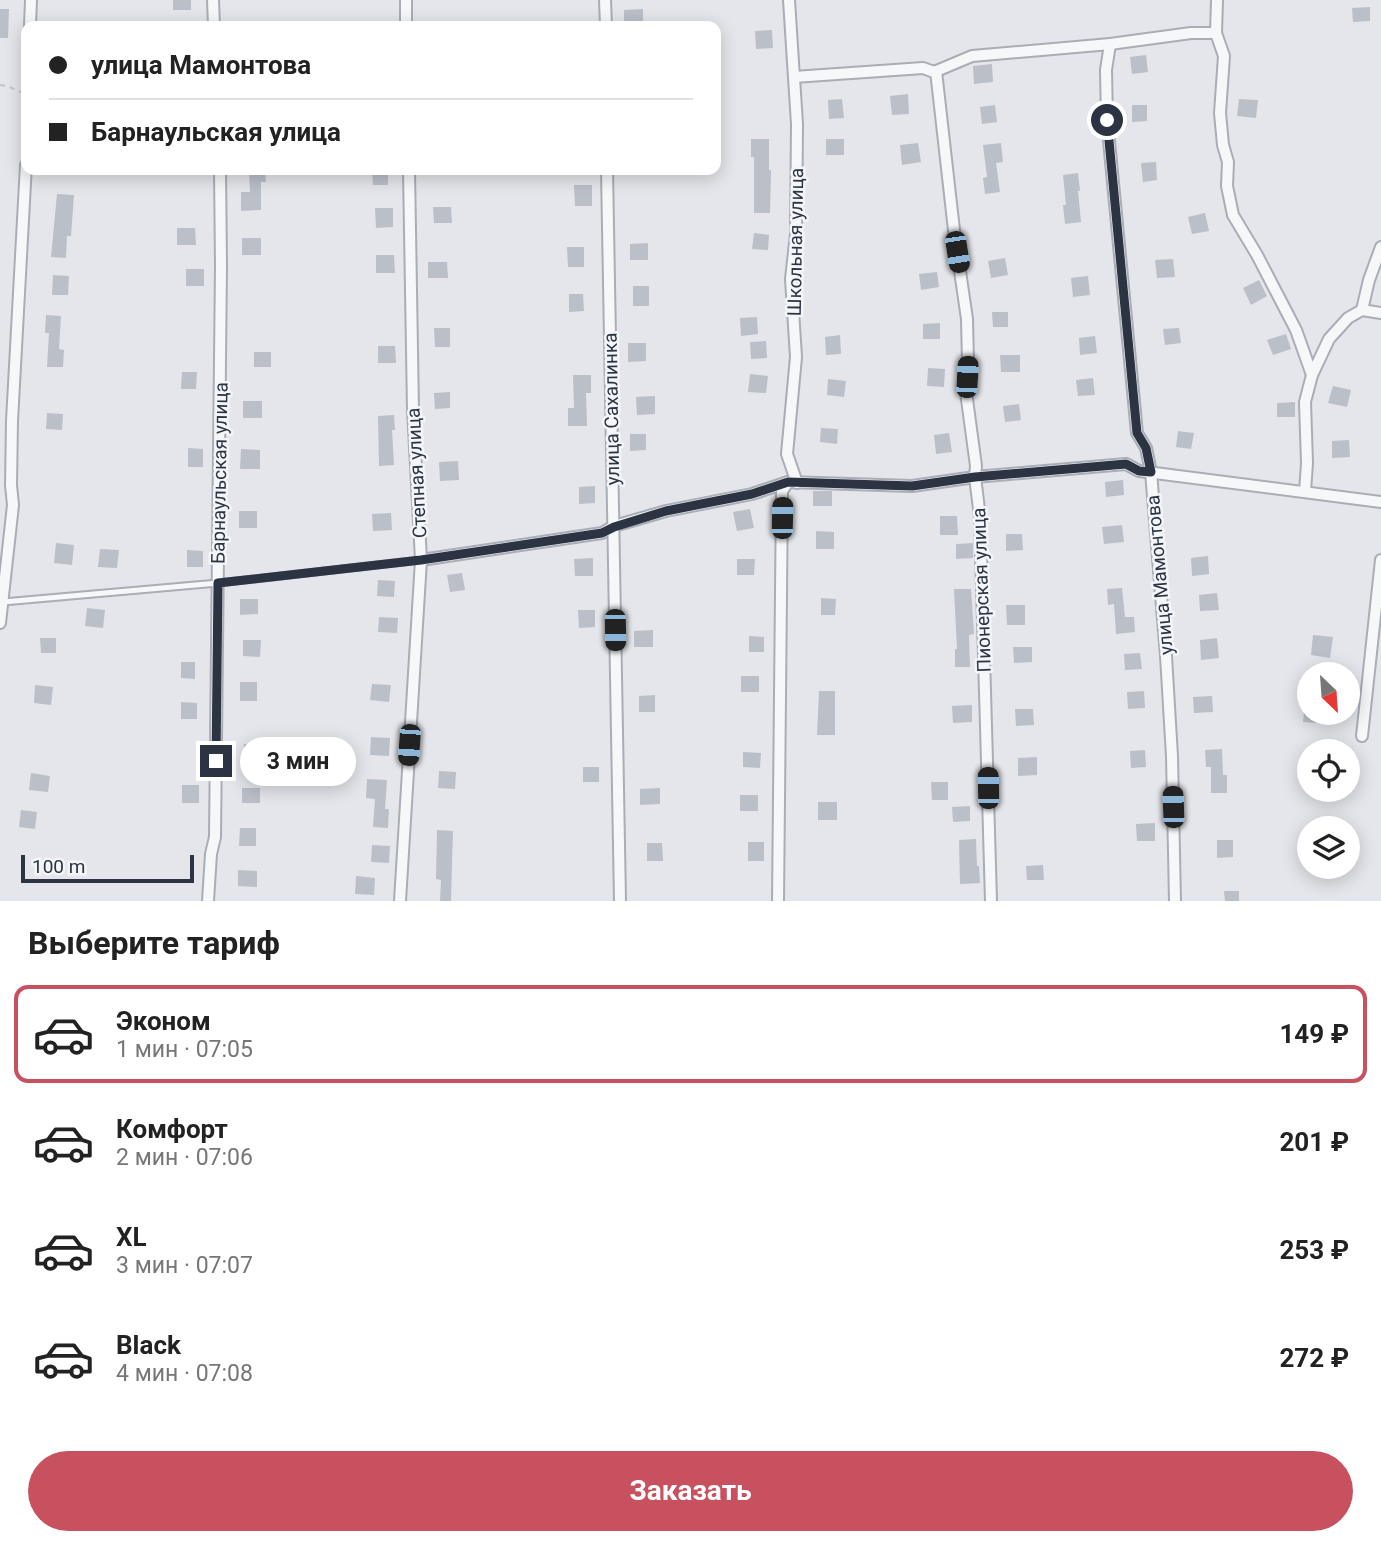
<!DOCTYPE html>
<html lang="ru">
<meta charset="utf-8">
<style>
:root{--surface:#fff;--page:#f6f6f6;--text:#222;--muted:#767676;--line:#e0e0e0;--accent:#c85160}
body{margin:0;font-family:Roboto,sans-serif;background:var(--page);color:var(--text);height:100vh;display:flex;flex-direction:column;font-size:26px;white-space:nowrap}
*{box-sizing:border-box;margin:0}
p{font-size:23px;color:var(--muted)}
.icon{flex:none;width:38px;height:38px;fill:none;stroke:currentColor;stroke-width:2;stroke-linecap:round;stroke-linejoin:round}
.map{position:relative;height:901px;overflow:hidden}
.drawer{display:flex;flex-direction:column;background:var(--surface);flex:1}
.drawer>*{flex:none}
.top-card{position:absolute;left:21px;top:21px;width:700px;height:154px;border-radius:14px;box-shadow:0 4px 18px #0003;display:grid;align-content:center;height:154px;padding:0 28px;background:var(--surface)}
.needle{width:46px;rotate:155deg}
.fabs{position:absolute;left:1297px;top:662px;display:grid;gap:14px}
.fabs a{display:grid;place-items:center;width:63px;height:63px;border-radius:50%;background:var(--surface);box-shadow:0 4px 18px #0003;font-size:35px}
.scale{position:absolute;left:21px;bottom:18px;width:173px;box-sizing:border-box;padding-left:7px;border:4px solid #2c3443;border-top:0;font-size:19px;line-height:24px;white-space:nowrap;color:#2c3443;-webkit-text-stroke:5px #f3f5f8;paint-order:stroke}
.end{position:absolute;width:32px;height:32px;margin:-16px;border:9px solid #2c3443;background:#fff;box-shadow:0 0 0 4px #fff}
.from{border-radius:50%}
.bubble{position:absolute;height:49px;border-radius:24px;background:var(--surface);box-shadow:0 4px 18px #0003;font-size:23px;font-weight:700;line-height:49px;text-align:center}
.car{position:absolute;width:21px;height:42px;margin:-21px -10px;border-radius:9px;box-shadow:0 0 5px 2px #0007;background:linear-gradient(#222 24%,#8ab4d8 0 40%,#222 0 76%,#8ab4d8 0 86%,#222 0)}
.top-card b{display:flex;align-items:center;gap:24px;height:66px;font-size:26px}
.top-card b+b{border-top:2px solid var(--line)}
.top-card i{width:18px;height:18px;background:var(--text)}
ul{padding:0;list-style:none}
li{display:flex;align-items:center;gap:21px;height:98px;margin:0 14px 10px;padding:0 14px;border:4px solid transparent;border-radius:14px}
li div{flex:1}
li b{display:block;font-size:26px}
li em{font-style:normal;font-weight:700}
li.current{border-color:var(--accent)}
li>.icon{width:63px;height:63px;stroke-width:1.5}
h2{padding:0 28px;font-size:32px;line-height:84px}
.button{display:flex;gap:14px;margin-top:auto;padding:14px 28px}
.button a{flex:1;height:80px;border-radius:42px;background:var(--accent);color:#fff;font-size:28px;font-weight:700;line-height:80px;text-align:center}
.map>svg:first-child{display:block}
.building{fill:#bbbfc8}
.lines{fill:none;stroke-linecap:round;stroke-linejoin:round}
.service-casing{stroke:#a9adb5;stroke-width:9}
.minor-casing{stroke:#a9adb5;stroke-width:14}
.path{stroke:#c1c4ca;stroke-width:2;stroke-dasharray:5 5;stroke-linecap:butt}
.service{stroke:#f6f7f9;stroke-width:5}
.minor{stroke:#f6f7f9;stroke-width:10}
.route{stroke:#2c3443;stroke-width:9}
.labels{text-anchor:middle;stroke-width:5;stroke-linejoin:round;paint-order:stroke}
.street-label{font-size:19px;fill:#2c3443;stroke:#f3f5f8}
</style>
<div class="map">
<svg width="1381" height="901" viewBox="0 0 1381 901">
<rect width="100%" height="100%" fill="#e4e6eb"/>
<!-- building -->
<g class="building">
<rect x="173" y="0" width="18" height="10"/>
<path d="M 1370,7 L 1370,21 L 1353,22 L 1352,8 Z"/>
<path d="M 0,9 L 9,9 L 8,38 L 0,38 Z"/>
<path d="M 643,9 L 643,26 L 624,26 L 624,10 Z"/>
<path d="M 772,30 L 773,48 L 756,49 L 755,31 Z"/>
<path d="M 1146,55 L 1148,72 L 1132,74 L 1130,57 Z"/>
<path d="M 992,64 L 993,82 L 974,84 L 973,66 Z"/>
<path d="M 908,94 L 909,114 L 892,115 L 890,96 Z"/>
<path d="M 842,99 L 844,118 L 829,119 L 828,100 Z"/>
<path d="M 1239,99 L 1258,100 L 1256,118 L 1237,116 Z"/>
<path d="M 995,105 L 997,122 L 982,124 L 980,107 Z"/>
<path d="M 1132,105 L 1147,105 L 1147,121 L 1132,122 Z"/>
<path d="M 751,139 L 769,139 L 769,170 L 771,170 L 770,213 L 754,213 L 754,157 L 751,157 Z"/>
<rect x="826" y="139" width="18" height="16"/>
<path d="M 918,143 L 921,162 L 902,165 L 900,145 Z"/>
<path d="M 1001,143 L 1003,162 L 996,163 L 1000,192 L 985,194 L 983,178 L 987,177 L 983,145 Z"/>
<path d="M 1156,162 L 1157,180 L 1143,182 L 1141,163 Z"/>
<path d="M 249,170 L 265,170 L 266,182 L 261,182 L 261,210 L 241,211 L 241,192 L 250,192 Z"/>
<path d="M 372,170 L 388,170 L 388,185 L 373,185 Z"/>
<path d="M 1078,173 L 1080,191 L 1078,191 L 1081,222 L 1065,224 L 1063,205 L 1066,205 L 1063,175 Z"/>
<path d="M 574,185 L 592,185 L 592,206 L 575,206 Z"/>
<path d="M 57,194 L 74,195 L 71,236 L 67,236 L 66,258 L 51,257 Z"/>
<path d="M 433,207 L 451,207 L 452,223 L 434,223 Z"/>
<path d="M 375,208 L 393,208 L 393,227 L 376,228 Z"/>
<path d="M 1205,213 L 1209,231 L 1192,234 L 1188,217 Z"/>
<path d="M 177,228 L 195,228 L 196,245 L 177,245 Z"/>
<path d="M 754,233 L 769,235 L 768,250 L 752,249 Z"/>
<rect x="242" y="238" width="19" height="17"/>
<path d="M 648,243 L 648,260 L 630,260 L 630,244 Z"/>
<path d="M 567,247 L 584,247 L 584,267 L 568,267 Z"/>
<path d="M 376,255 L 394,255 L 395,273 L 376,273 Z"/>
<path d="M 1005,258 L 1008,275 L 991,278 L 988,261 Z"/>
<path d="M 1173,259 L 1175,277 L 1157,278 L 1155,260 Z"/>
<path d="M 428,262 L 447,262 L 448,278 L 428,278 Z"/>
<rect x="186" y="269" width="18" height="17"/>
<path d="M 937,272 L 939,287 L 921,290 L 919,274 Z"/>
<path d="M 53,275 L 69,276 L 68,295 L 52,295 Z"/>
<path d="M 1088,276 L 1090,295 L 1073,297 L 1071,278 Z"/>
<path d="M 1259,280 L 1267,296 L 1251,305 L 1243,288 Z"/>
<rect x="633" y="286" width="16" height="20"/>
<path d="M 569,294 L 583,294 L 584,311 L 569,312 Z"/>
<path d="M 992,312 L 1008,312 L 1008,327 L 993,327 Z"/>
<path d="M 46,315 L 61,316 L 59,349 L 64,350 L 63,367 L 47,367 L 49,333 L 45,333 Z"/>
<path d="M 757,317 L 758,334 L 741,336 L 740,318 Z"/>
<path d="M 940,323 L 940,339 L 923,339 L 923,324 Z"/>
<path d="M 434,328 L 450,328 L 450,347 L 435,347 Z"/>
<path d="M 1179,328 L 1181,343 L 1165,345 L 1163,329 Z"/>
<path d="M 1286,334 L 1291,349 L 1273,355 L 1267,340 Z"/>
<path d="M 840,335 L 841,354 L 826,355 L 825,337 Z"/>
<path d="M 1095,336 L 1097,353 L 1080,355 L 1079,338 Z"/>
<path d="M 766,341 L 767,358 L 751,359 L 750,342 Z"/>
<path d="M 628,343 L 646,343 L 646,361 L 628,362 Z"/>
<path d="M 378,346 L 395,346 L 396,363 L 378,363 Z"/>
<rect x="254" y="352" width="17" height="15"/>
<path d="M 1000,355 L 1020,355 L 1020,372 L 1001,372 Z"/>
<path d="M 928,368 L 945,369 L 944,387 L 927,386 Z"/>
<path d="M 182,372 L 197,372 L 196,389 L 181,389 Z"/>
<path d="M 750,374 L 768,376 L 766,393 L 748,392 Z"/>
<path d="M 573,375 L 591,375 L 591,393 L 586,393 L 587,426 L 568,426 L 568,408 L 574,408 Z"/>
<path d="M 1093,378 L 1095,395 L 1078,396 L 1076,380 Z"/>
<path d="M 828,379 L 846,381 L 844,397 L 827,395 Z"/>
<path d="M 1333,386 L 1351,390 L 1347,407 L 1328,403 Z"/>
<path d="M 450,392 L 450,408 L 435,409 L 434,393 Z"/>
<path d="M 655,396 L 655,414 L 637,415 L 636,397 Z"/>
<rect x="243" y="401" width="19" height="17"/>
<path d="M 1295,402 L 1295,417 L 1277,417 L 1277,403 Z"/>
<path d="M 1019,404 L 1021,420 L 1005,422 L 1003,406 Z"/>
<path d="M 47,413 L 63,414 L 62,430 L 46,429 Z"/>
<path d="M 394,415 L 395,430 L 392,430 L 394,465 L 379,466 L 378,416 Z"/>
<path d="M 821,428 L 838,429 L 837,444 L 820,442 Z"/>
<path d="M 1178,431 L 1194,433 L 1191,449 L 1176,447 Z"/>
<path d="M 949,433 L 952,452 L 936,454 L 934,435 Z"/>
<path d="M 630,434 L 646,434 L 646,450 L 630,451 Z"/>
<path d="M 1349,440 L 1350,457 L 1332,458 L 1332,441 Z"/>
<path d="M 188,448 L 203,449 L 203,467 L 188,467 Z"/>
<path d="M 241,449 L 260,450 L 260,469 L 240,469 Z"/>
<path d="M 458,461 L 459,480 L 440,481 L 439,462 Z"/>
<path d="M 1123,480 L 1124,495 L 1106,497 L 1105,482 Z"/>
<path d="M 595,486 L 595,503 L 579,504 L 579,487 Z"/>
<rect x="813" y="491" width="19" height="15"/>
<path d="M 750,509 L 754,528 L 737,531 L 733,512 Z"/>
<rect x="239" y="511" width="18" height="17"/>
<path d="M 391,513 L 392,530 L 373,531 L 372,514 Z"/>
<path d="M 940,516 L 957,516 L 958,535 L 940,535 Z"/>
<path d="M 1122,525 L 1124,542 L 1104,544 L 1102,527 Z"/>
<path d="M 816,531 L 834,532 L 834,549 L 816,549 Z"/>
<path d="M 1006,534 L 1022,534 L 1023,550 L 1006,551 Z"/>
<path d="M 56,543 L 74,545 L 72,565 L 54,563 Z"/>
<path d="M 973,543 L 973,558 L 956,559 L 956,544 Z"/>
<path d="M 100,549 L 119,550 L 117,568 L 98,567 Z"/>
<path d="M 187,550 L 203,551 L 203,567 L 187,567 Z"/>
<path d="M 1208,556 L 1209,574 L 1192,576 L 1191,558 Z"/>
<path d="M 593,558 L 593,576 L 575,576 L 574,559 Z"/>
<path d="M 737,559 L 755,559 L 754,575 L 737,575 Z"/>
<path d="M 462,573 L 465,590 L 450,592 L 447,575 Z"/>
<path d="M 378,580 L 395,581 L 394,597 L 377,596 Z"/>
<path d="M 1122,588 L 1125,617 L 1134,617 L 1135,632 L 1116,634 L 1114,604 L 1108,605 L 1107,589 Z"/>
<path d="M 954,589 L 971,589 L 974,634 L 969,635 L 970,667 L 955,667 L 955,649 L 957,649 Z"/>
<path d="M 1217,593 L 1219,610 L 1200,611 L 1199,595 Z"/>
<path d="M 821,598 L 836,599 L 835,615 L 821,615 Z"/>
<path d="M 240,599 L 258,599 L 258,614 L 240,615 Z"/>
<path d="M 1006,605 L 1025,605 L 1025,625 L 1007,625 Z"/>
<path d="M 87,608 L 105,610 L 103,628 L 85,626 Z"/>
<path d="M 578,610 L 595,610 L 595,627 L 579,628 Z"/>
<path d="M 379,617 L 398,618 L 397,633 L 378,632 Z"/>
<path d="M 653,630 L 653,647 L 634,647 L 634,631 Z"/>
<path d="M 1313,635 L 1333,637 L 1330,658 L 1311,655 Z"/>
<path d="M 749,636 L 764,637 L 764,652 L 749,652 Z"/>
<path d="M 40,638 L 56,638 L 56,653 L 41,653 Z"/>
<path d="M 1217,638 L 1219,658 L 1201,660 L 1200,640 Z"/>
<path d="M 243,640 L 261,640 L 260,657 L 243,656 Z"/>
<path d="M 1013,647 L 1032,647 L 1032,662 L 1014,663 Z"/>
<path d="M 1140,653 L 1142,669 L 1125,670 L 1124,654 Z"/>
<path d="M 181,662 L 195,662 L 195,679 L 181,678 Z"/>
<rect x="741" y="676" width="18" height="16"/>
<rect x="240" y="682" width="17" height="19"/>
<path d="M 372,684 L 391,685 L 389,702 L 370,700 Z"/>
<path d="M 35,685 L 53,687 L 51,705 L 34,703 Z"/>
<path d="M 819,691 L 835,691 L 835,735 L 817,735 Z"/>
<path d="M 1144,691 L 1145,708 L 1128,709 L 1127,692 Z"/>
<path d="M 655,695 L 655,712 L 639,712 L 639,696 Z"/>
<path d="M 1212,696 L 1213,712 L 1194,713 L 1193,697 Z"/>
<path d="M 181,702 L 197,703 L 197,719 L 181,719 Z"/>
<path d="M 972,705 L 972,722 L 953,723 L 952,706 Z"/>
<path d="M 1015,709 L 1033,709 L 1034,725 L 1016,726 Z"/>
<path d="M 1304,712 L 1318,712 L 1317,723 L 1303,722 Z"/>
<path d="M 371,737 L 390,738 L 389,756 L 370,755 Z"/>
<path d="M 244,744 L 260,744 L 259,759 L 243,759 Z"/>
<path d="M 1222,749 L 1223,775 L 1227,775 L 1227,793 L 1211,793 L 1211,767 L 1206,767 L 1205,750 Z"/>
<path d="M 1145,750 L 1146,767 L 1131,768 L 1130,751 Z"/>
<path d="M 743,752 L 761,753 L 760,768 L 743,767 Z"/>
<path d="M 1037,757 L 1037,775 L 1018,776 L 1018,758 Z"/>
<rect x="583" y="767" width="16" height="15"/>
<path d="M 439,771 L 456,772 L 455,789 L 438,788 Z"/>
<path d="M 31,773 L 50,776 L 48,792 L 29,790 Z"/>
<path d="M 367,779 L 387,780 L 385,809 L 389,809 L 388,828 L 373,827 L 375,799 L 366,798 Z"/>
<path d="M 931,782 L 948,782 L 948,800 L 932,800 Z"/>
<rect x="182" y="785" width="17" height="18"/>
<rect x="242" y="788" width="18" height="15"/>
<path d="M 660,788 L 660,804 L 640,805 L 640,789 Z"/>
<rect x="740" y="795" width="18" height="16"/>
<rect x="818" y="802" width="19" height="18"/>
<path d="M 970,806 L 970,821 L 953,822 L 952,807 Z"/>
<path d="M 21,810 L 37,812 L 35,829 L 19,827 Z"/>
<path d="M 1155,823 L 1155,841 L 1137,841 L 1136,824 Z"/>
<path d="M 240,828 L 256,828 L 256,846 L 239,846 Z"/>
<path d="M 437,830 L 453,831 L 451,901 L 440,901 L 441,880 L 436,879 Z"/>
<path d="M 976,839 L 977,866 L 979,866 L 980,883 L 960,884 L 959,840 Z"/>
<path d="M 1217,840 L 1233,840 L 1233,857 L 1217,858 Z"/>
<rect x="748" y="842" width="16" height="19"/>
<path d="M 647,843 L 662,843 L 663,861 L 647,861 Z"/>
<path d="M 372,845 L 390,846 L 389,863 L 371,862 Z"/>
<path d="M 1043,865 L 1044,880 L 1027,880 L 1026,866 Z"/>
<path d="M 238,870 L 257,871 L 257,887 L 238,886 Z"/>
<path d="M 356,876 L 375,878 L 374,895 L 355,894 Z"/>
<path d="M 1224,891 L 1239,891 L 1239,901 L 1225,901 Z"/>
</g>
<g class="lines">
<defs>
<path id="service" d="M 3,602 L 218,583 L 421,560"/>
<g id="minor">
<path d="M 213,0 L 214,26"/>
<path d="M 406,0 L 406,26"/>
<path d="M 605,0 L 606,26"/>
<path d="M 789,0 L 797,124 L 796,234 L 791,279 L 796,357 L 787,454 L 797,483"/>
<path d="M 1217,0 L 1216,33 L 1224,56 L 1220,113 L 1223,145 L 1228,162 L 1227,186 L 1233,215 L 1257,255 L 1296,330 L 1312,375"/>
<path d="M 30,26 L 31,0"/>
<path d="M 1110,44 L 1106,70 L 1107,120 L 1137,433 L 1146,448 L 1151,472 L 1166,656 L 1172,756 L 1175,901"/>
<path d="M 936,71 L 954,230 L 967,319 L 968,363 L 966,392 L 976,466 L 975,477 L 980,517 L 991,901"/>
<path d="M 794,77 L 923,68 L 934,72 L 972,56 L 1110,44 L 1191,33 L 1216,33"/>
<path d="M 607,170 L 620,901"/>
<path d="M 1362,310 L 1369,280 L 1381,247"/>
<path d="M 1305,492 L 1307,463 L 1305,402 L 1312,375 L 1329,339 L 1348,318 L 1362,310 L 1381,313"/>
<path d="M 421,560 L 602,533 L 614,526 L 666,511 L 752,494 L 788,482 L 912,486 L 975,477 L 1126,464 L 1139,471 L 1381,502"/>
<path d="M 0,623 L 13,505 L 11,485 L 12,421 L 26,165"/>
<path d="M 1362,736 L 1381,560"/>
<path d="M 208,901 L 211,854 L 215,837 L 221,265 L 220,170"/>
<path d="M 400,901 L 421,560 L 413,410 L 409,170"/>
<path d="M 778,901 L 782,491 L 788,482"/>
</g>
</defs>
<!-- service casing -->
<use href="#service" class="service-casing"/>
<!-- minor casing -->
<use href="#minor" class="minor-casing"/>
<!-- path -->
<path class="path" d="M 0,85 L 7,86 L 26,94"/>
<!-- service -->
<use href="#service" class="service"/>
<!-- minor -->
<use href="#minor" class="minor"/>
</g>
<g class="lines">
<!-- route -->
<path class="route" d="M 216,761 L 218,583 L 421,560 L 602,533 L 614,527 L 666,511 L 752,494 L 788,482 L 912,486 L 975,477 L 1126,464 L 1139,471 L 1151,472 L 1146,448 L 1137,433 L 1107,120"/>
</g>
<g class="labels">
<!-- street labels -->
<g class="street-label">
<text transform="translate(795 242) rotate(-89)" y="7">Школьная улица</text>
<text transform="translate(611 409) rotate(-91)" y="7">улица Сахалинка</text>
<text transform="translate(219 473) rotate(-89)" y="7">Барнаульская улица</text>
<text transform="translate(416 473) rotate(-93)" y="7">Степная улица</text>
<text transform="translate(1159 575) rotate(-95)" y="7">улица Мамонтова</text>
<text transform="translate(981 590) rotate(-92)" y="7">Пионерская улица</text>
</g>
</g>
</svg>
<div class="fabs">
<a><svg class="needle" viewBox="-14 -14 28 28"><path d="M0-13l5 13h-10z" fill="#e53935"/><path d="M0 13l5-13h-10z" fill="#767676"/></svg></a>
<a><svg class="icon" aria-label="locate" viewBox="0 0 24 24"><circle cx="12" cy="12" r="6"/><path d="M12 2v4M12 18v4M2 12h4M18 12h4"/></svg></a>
<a><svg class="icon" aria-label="layers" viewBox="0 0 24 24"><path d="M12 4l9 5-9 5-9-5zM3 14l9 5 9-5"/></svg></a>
</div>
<div class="scale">100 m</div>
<i class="end from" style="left:1107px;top:120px"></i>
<i class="end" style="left:216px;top:761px"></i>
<div class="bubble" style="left:240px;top:737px;width:116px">3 мин</div>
<i class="car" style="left:957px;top:252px;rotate:171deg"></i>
<i class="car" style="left:967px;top:377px;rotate:3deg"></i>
<i class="car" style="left:782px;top:518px;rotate:1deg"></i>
<i class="car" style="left:615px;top:630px;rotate:179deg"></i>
<i class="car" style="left:409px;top:745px;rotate:184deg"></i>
<i class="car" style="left:988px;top:788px;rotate:359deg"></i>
<i class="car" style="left:1173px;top:807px;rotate:358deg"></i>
<div class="top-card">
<b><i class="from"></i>улица Мамонтова</b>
<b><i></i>Барнаульская улица</b>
</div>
</div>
<section class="drawer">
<h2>Выберите тариф</h2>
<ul>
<li class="current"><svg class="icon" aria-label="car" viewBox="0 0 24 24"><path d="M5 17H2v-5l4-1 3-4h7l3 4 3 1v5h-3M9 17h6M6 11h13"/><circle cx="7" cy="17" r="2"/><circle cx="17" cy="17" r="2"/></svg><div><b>Эконом</b><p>1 мин · 07:05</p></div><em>149 ₽</em></li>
<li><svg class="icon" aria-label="car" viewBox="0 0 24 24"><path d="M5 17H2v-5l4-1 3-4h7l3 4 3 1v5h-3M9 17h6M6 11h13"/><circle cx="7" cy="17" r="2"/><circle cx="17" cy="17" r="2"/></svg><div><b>Комфорт</b><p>2 мин · 07:06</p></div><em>201 ₽</em></li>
<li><svg class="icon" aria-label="car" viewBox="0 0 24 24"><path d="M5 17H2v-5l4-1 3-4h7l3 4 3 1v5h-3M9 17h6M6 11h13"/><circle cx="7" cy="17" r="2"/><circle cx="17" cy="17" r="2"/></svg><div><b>XL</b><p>3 мин · 07:07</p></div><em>253 ₽</em></li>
<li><svg class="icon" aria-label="car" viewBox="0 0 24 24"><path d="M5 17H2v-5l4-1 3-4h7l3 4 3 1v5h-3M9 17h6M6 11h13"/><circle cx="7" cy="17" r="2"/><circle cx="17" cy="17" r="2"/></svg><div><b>Black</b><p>4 мин · 07:08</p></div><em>272 ₽</em></li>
</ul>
<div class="button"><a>Заказать</a></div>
</section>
